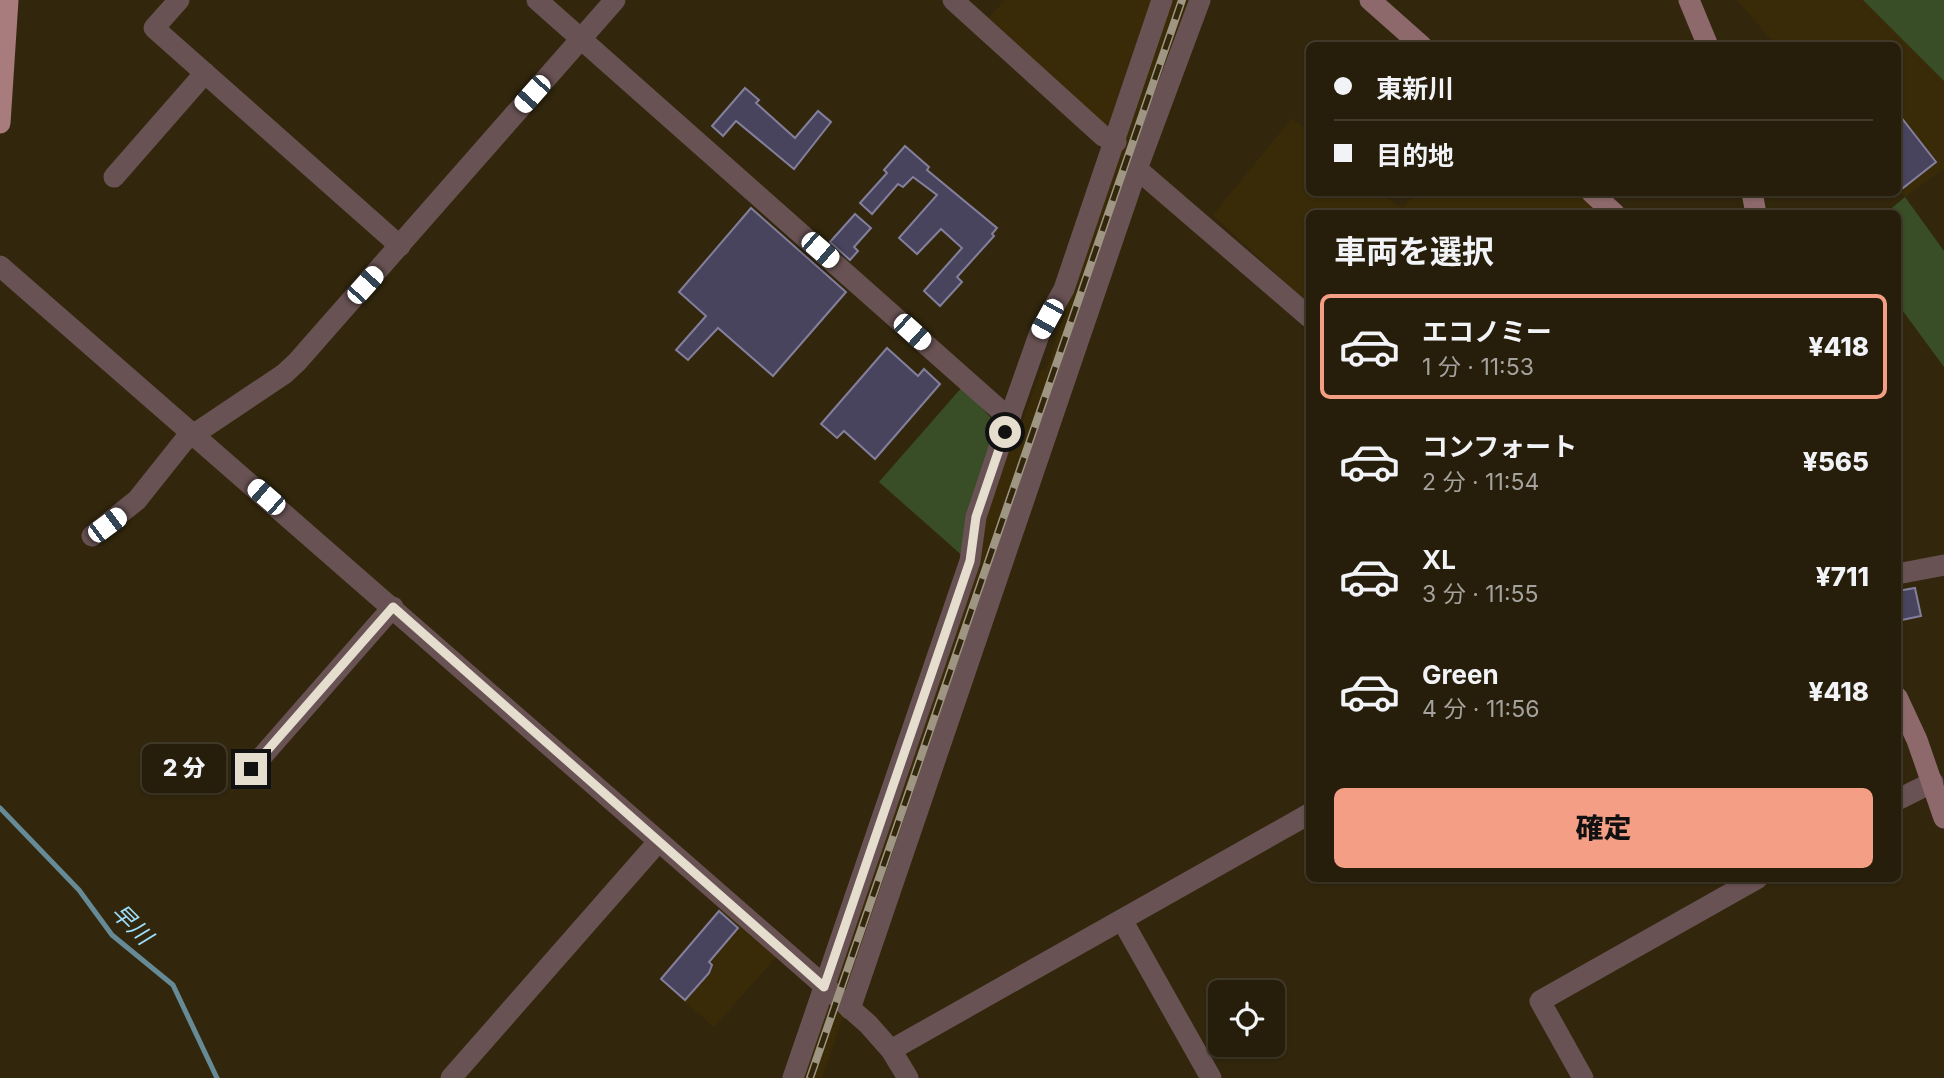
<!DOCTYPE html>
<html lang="ja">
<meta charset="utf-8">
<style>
:root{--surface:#261d0a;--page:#322a18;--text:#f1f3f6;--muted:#a4a29c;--line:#423b2b;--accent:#f49e86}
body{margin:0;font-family:Inter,"Noto Sans JP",sans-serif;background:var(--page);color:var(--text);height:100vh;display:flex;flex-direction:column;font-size:26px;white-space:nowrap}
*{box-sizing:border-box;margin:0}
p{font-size:23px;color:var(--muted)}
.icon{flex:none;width:38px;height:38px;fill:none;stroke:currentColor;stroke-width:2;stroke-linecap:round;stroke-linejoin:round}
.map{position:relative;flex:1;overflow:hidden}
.drawer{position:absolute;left:1306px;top:210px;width:595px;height:672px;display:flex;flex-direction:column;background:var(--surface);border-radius:10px;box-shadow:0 2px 5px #0004,0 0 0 2px var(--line)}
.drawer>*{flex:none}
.guide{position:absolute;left:1306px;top:42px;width:595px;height:154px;border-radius:10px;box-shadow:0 2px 5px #0004,0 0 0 2px var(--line);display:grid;align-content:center;height:154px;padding:0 28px;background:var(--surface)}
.controls{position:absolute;left:1208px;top:980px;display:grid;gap:14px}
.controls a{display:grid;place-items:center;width:77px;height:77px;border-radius:10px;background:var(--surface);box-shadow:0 2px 5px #0004,0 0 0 2px var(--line);font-size:35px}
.end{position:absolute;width:32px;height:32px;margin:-16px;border:9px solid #e5decf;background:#111;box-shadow:0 0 0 4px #111}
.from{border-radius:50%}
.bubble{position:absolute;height:49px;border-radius:10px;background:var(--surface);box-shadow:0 2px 5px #0004,0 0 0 2px var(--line);font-size:23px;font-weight:800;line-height:49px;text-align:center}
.car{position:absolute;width:21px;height:42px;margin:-21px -10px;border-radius:9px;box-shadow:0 0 5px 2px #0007;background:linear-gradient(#fff 24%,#345 0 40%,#fff 0 76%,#345 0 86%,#fff 0)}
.guide b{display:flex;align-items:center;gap:24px;height:66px;font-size:26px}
.guide b+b{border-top:2px solid var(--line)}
.guide i{width:18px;height:18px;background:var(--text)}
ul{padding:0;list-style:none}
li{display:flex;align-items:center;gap:21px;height:105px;margin:0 14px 10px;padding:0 14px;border:4px solid transparent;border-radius:10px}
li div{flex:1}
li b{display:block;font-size:26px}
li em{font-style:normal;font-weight:800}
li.current{border-color:var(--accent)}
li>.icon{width:63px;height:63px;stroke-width:1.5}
h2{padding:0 28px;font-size:32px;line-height:84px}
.button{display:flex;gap:14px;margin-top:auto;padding:14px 28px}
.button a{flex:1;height:80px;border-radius:10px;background:var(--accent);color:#111;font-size:28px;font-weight:800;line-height:80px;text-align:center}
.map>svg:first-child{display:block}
.built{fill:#3a2b08}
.green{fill:#394e27}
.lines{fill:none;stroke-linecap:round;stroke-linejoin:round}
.stream{stroke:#668a96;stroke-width:5}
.building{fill:#48445e;stroke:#837f9c;stroke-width:2}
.street{stroke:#695254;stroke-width:21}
.secondary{stroke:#8d696b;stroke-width:21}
.primary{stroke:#a87b7d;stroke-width:21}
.rail-casing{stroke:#9e9582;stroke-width:8}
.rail{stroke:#32270d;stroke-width:5;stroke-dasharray:16;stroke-linecap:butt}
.route{stroke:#e5decf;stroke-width:9}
.labels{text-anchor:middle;stroke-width:7;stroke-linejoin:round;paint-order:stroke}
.water-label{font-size:23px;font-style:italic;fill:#9ee0fe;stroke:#32270d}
</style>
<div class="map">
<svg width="1944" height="1078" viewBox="0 0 1944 1078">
<rect width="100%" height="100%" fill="#32270d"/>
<!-- built -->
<g class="built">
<path d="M 1005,0 L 1157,0 L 1110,132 L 985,22 Z"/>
<path d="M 1169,0 L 1193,0 L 848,995 L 832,984 L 1018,419 L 1023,420 L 1042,369 L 1046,370 Z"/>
<path d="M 1737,0 L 1863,0 L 1944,81 L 1944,169 L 1905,197 L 1897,187 L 1897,46 L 1776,45 Z"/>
<path d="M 1292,118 L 1309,132 L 1309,192 L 1381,193 L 1402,209 L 1416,193 L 1580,193 L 1604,213 L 1309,214 L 1309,304 L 1213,215 Z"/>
<path d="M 721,907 L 777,956 L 714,1027 L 659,979 Z"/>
<path d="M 825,1004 L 844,1014 L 822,1078 L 799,1078 Z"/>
</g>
<!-- green -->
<g class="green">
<path d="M 1863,0 L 1944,0 L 1944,81 Z"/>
<path d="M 1905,197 L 1944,251 L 1944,367 L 1897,303 L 1897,214 L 1886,213 Z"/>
<path d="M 963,386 L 999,427 L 965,558 L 879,482 Z"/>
</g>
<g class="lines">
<!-- stream -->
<path class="stream" d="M 0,808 L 79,890 L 112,935 L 173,985 L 217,1078"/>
</g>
<!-- building -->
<g class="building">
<path d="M 745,88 L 759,100 L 756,103 L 795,138 L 818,111 L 831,122 L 794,169 L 736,121 L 723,136 L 712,126 Z"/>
<path d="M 1897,112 L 1936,162 L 1903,188 L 1897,180 Z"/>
<path d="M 905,146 L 929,167 L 927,170 L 997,228 L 992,234 L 994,236 L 957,277 L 962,282 L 940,306 L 924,291 L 962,248 L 941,229 L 917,254 L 899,238 L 937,195 L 913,177 L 903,187 L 898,184 L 872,214 L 860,203 L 887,173 L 884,170 Z"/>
<path d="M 751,208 L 846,292 L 773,376 L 718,328 L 688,360 L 676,350 L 706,316 L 679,292 Z"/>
<path d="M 855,214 L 871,228 L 854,247 L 858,251 L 850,260 L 830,242 Z"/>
<path d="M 887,348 L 918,376 L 924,369 L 940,384 L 875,459 L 844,431 L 837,438 L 821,424 Z"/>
<path d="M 1915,588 L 1921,616 L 1897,621 L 1897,591 Z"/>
<path d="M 719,911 L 738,928 L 709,962 L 712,965 L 709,973 L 685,1000 L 661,979 Z"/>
</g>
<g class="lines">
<!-- street -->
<g class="street">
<path d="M 179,0 L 154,28 L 400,246"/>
<path d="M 537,0 L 1001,411 L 1011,415"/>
<path d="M 953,0 L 1103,136 L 1116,142"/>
<path d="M 1137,169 L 1309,317"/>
<path d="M 114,177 L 205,73"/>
<path d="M 0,266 L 868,1024 L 891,1050 L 908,1078"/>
<path d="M 92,536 L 137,500 L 184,441 L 284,374 L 297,362 L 615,0"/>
<path d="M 1897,574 L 1944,565"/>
<path d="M 251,769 L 393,607"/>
<path d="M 1897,800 L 1933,782"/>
<path d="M 1122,920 L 1211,1078"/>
<path d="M 850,1009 L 1137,169 L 1200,0"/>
<path d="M 891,1050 L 1309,814"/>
<path d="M 451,1078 L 658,842"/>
<path d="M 793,1078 L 970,561 L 976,517 L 999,448 L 1040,332 L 1064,289 L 1162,0"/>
<path d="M 1583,1078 L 1540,1001 L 1758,878"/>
</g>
<!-- secondary -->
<g class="secondary">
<path d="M 1370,0 L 1422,46"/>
<path d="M 1689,0 L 1708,46"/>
<path d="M 1591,192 L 1615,214"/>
<path d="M 1752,192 L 1756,214"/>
<path d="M 1897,697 L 1917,740 L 1944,818"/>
</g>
<!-- primary -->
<path class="primary" d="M 0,123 L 8,0"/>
<defs>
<path id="rail" d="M 810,1078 L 1182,0"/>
</defs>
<!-- rail casing -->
<use href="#rail" class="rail-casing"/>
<!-- rail -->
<use href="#rail" class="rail"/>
</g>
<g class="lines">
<!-- route -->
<path class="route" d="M 251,769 L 393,607 L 824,987 L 970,561 L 976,517 L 1005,432"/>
</g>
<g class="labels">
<!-- water labels -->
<g class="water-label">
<text transform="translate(132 924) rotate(45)" y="8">早川</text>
</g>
</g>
</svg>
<div class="controls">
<a><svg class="icon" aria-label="locate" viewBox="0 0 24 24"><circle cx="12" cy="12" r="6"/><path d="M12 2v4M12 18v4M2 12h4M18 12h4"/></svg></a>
</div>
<i class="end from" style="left:1005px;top:432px"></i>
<i class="end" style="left:251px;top:769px"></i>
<div class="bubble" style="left:142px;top:744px;width:84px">2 分</div>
<i class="car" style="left:532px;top:94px;rotate:222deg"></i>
<i class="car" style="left:820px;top:250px;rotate:131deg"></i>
<i class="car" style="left:365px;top:285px;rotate:42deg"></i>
<i class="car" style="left:1047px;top:319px;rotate:209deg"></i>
<i class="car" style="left:912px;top:332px;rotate:132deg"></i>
<i class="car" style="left:266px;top:497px;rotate:311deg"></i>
<i class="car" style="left:107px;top:525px;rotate:53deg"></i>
<div class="guide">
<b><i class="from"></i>東新川</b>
<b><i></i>目的地</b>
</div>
<section class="drawer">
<h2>車両を選択</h2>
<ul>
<li class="current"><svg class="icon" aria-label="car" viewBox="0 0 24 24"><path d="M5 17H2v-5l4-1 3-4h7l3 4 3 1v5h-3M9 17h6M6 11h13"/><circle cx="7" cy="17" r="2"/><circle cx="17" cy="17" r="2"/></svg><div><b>エコノミー</b><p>1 分 · 11:53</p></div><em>¥418</em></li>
<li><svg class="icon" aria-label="car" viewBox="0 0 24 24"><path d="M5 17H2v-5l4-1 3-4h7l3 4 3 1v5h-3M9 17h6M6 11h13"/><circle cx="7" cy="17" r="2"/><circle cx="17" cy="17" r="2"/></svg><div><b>コンフォート</b><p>2 分 · 11:54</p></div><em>¥565</em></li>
<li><svg class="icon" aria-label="car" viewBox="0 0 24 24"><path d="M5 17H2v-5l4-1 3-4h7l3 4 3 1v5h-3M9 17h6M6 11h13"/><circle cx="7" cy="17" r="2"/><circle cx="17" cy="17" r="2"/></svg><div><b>XL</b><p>3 分 · 11:55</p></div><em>¥711</em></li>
<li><svg class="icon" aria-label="car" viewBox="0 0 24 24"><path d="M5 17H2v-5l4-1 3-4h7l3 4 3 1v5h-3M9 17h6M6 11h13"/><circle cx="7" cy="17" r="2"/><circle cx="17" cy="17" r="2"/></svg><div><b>Green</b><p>4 分 · 11:56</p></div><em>¥418</em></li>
</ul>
<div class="button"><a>確定</a></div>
</section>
</div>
